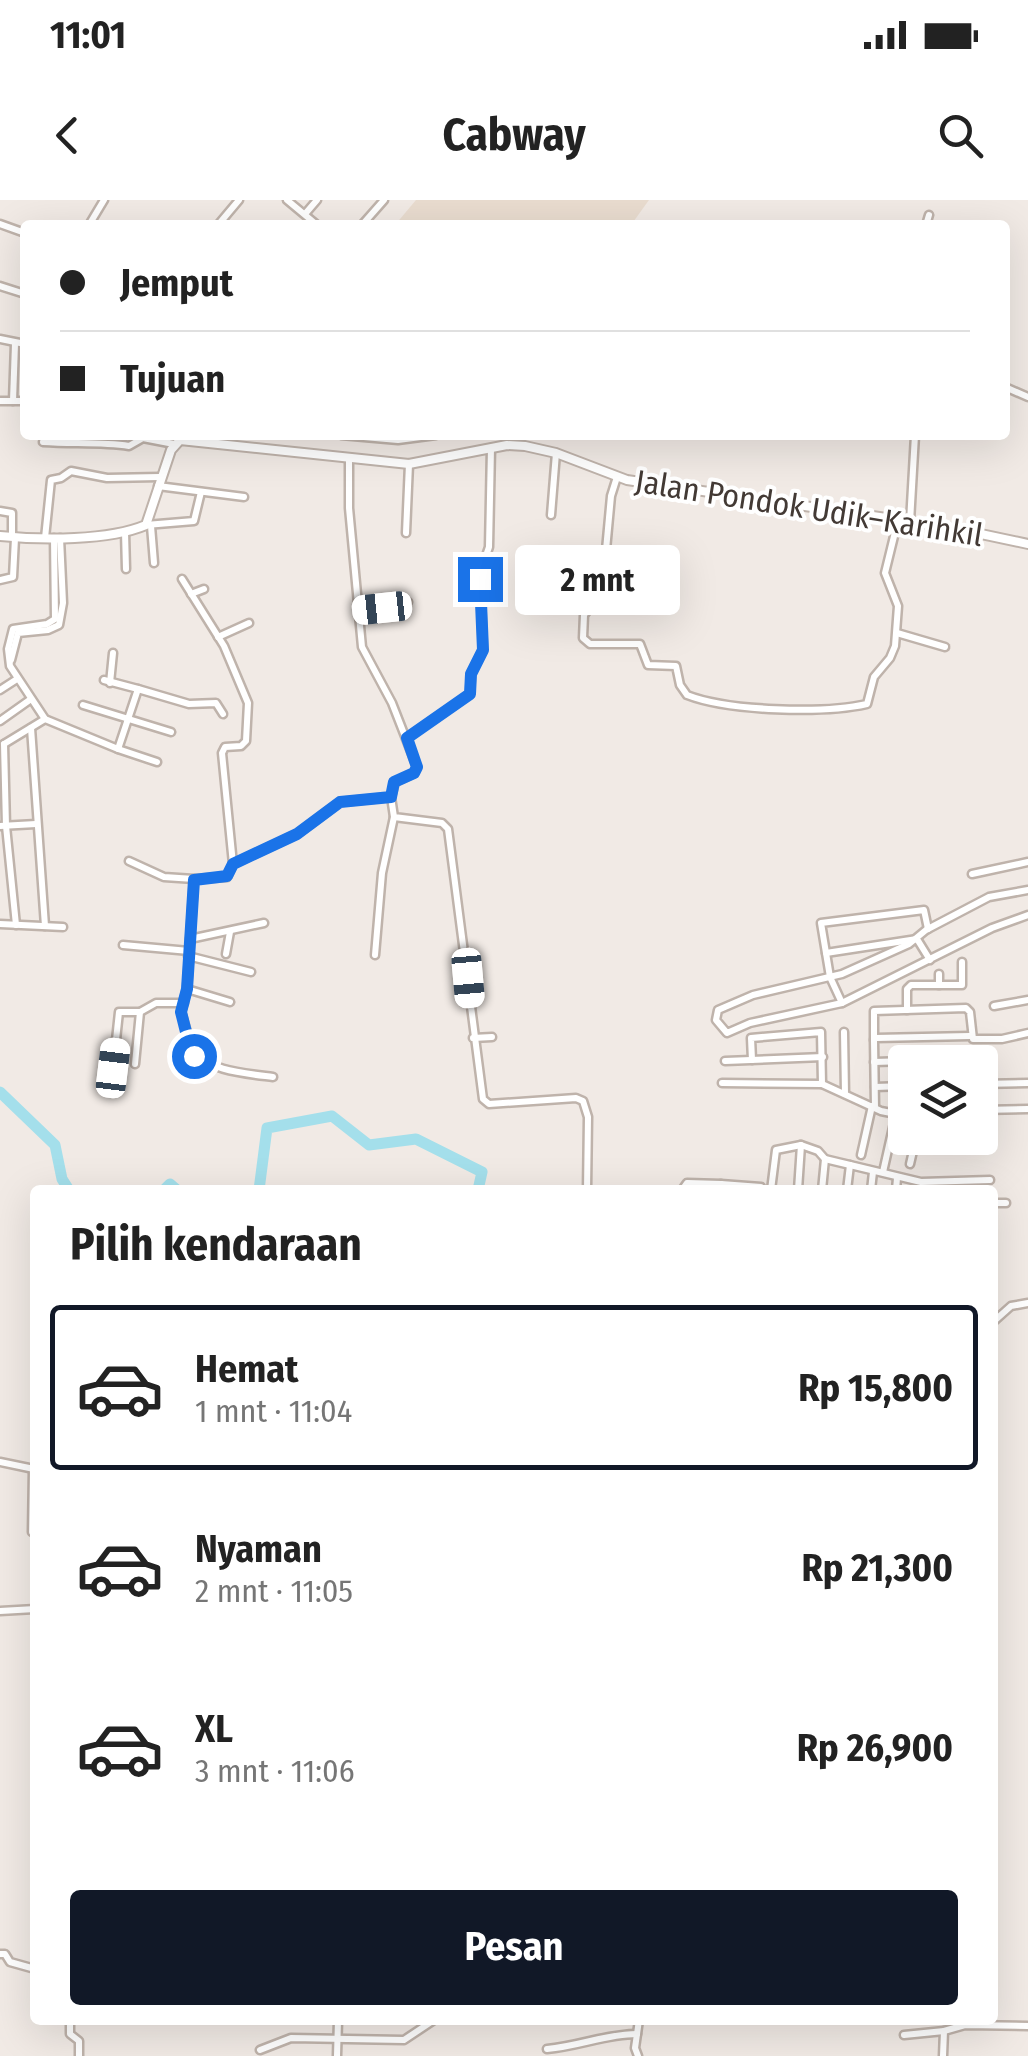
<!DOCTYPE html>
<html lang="id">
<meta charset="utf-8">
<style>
:root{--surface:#fff;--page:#f6f6f6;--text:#222;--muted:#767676;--line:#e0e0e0;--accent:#111827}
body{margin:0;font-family:"Fira Sans Condensed",sans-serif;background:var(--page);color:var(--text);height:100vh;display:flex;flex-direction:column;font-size:38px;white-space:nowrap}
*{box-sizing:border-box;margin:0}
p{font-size:32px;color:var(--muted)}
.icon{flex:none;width:55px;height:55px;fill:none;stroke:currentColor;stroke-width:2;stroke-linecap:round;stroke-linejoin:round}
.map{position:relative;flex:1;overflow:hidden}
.details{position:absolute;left:30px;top:985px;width:968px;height:840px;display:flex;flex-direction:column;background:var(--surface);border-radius:10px;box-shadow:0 10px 40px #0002}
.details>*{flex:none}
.banner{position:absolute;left:20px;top:20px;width:990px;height:220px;border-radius:10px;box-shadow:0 10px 40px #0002;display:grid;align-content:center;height:220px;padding:0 40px;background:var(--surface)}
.tools{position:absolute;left:888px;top:845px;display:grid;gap:20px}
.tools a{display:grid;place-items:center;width:110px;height:110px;border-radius:10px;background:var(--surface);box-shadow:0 10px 40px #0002;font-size:50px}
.end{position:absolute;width:45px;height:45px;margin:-22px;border:12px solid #1a73e8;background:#fff;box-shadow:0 0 0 5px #fff}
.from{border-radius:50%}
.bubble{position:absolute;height:70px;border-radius:10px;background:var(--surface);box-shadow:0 10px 40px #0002;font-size:32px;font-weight:700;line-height:70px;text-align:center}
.car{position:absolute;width:30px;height:60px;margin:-30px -15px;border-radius:12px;box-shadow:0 0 8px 2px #0007;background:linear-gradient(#fff 24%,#345 0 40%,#fff 0 76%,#345 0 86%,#fff 0)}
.banner b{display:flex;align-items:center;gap:35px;height:95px;font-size:38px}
.banner b+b{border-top:2px solid var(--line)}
.banner i{width:25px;height:25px;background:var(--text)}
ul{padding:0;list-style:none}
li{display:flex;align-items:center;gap:30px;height:165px;margin:0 20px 15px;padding:0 20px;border:5px solid transparent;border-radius:10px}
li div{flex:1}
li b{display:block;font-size:38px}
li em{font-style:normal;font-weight:700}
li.active{border-color:var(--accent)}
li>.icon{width:90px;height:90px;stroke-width:1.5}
h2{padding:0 40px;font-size:45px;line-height:120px}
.button{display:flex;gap:20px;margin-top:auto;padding:20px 40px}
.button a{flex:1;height:115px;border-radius:10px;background:var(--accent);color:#fff;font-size:40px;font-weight:700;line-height:115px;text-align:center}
.status{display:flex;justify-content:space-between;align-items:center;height:70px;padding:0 50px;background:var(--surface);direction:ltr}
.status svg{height:28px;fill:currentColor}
header{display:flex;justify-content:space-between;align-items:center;height:130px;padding:0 40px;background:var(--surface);font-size:45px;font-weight:700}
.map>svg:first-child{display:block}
.education{fill:#e9dccf}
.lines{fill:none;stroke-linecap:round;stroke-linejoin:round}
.river{stroke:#a4dfeb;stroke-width:11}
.minor-casing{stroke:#bfb3ab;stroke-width:11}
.tertiary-casing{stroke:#bfb3ab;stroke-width:12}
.minor{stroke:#fff;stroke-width:6}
.tertiary{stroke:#fff;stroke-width:8}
.route{stroke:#1a73e8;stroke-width:12}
.labels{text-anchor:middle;stroke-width:8;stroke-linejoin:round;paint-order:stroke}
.street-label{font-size:32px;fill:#433a35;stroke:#fff}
</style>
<div class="status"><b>11:01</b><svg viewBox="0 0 49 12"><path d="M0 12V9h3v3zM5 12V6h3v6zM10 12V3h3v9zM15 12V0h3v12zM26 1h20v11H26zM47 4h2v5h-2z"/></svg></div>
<header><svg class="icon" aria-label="back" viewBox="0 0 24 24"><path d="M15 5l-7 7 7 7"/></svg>Cabway<svg class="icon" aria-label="search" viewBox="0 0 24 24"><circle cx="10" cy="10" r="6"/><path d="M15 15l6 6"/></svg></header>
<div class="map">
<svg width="1028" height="1856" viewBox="0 0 1028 1856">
<rect width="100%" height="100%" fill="#f1eae5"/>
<!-- education -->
<path class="education" d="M 416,0 L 649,0 L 631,25 L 395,25 Z"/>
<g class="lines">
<!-- river -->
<g class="river">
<path d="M 0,892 L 55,945 L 62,979 L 69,990"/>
<path d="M 164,990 L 170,984 L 177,990"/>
<path d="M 259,990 L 267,928 L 332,916 L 369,945 L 416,939 L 482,972 L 478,990"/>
</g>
<defs>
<g id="minor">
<path d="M 287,0 L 317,25"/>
<path d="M 305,14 L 317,0"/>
<path d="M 0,24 L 25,33"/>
<path d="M 89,25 L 104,0"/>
<path d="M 218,25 L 239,0"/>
<path d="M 362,25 L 384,0"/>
<path d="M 926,25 L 929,15"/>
<path d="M 0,86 L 25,94"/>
<path d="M 0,139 L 25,144"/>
<path d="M 1005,187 L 1028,197"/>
<path d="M 0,201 L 25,201"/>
<path d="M 13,201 L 15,144"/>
<path d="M 341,235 L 398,240 L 436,235"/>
<path d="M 43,242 C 73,244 101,242 129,246 L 143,238 L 174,244"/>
<path d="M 617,277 L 611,296 L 606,350 L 609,383 L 584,415 L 583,438 L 590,444 L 640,444 L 648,465 L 676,466 L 680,485 L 687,495 C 728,511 823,514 867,504 L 874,477 L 890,458 L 895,446 L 898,406 L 885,373 L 898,320"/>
<path d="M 158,286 L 244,297"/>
<path d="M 0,311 L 12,313 L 12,337"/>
<path d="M 551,315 L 556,253"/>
<path d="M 910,322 L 915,235"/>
<path d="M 146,325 L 194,321 L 201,292"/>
<path d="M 151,326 L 154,363"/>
<path d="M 125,332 L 126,369"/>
<path d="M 406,333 L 409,264"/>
<path d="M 45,338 L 51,280 L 61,278 L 71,271 L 107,278 L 160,277"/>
<path d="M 54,338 L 55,419 L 47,424 L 13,429 L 8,449 L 10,466 L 45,519 L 118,549 L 138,489 L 104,480"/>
<path d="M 182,379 L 224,446 L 248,503 L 246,541 L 241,546 L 225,547 L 222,553 L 233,664"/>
<path d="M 0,380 L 13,377 L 15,338"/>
<path d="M 191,394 L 204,389"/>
<path d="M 360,411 L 408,402"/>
<path d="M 897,433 L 945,447"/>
<path d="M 218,437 L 249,423"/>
<path d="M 11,460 L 18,433 L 48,430 L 59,425 L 63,403 L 60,338"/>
<path d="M 110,483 L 113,453"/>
<path d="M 138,489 L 189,504 L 216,503 L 223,514"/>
<path d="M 0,490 L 17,479"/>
<path d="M 83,505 L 171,532"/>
<path d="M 0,521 L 31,499"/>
<path d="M 31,528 L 45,726"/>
<path d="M 407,538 L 470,494 L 471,474 L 483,450 L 480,373 L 489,347 L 491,248"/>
<path d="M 4,544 L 6,626 L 16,725"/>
<path d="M 4,544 L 45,519"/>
<path d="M 118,549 L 157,562"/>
<path d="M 391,597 L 394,617 L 442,623 L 448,629 L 483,899 L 489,904 L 576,898 L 583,901 L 588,917 L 587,990"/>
<path d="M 0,626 L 36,624"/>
<path d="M 129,661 L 164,677 L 194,679"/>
<path d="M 972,674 L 1028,662"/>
<path d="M 1028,690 L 989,697 L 926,730 L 909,744 L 842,774 L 753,795 L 718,810 L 716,820 L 727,833 L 750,823 L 842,803 L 992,728 L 1028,715"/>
<path d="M 0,724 L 63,727"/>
<path d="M 190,739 L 264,723"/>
<path d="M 123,745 L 189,751"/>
<path d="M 826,753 L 917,739 L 930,760"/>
<path d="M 226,754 L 230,732"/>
<path d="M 375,755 L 382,673 L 394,617"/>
<path d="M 188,756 L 251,772"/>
<path d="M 939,785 L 962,785 L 962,762"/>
<path d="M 187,789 L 230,802"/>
<path d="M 842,803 L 830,777 L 821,723 L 924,710 L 928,729"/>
<path d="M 994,806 L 1028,800"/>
<path d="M 907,810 L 907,789 L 911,785 L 939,785 L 939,774"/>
<path d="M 844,832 L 845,894"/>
<path d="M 473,838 L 492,837"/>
<path d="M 874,840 L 874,811 L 966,808 L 970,812 L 973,839 L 1002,839 L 1028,833"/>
<path d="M 752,860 L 751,838 L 821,832 L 822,884"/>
<path d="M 725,861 L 823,857"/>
<path d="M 874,862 L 974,859"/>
<path d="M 135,864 L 140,812"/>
<path d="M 113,868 L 119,812 L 140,812 L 156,803 L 184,803"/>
<path d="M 273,877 C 241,873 210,871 186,848 L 187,832 L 181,812 L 187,789 L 194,679 L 227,677 L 233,664 L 297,634 L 340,602 L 391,597 L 395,582 L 414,573 L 417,567 L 392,503 L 362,447 L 349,308 L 349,259"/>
<path d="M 722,883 L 822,884 L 881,911 L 896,914"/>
<path d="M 980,884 L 1028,883"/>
<path d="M 875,887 L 905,886"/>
<path d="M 875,908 L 874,840 L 876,838 L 970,836"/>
<path d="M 980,910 L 1028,909"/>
<path d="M 861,955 L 872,906"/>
<path d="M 910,964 L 916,938"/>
<path d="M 883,972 L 896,914 L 905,912"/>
<path d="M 721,984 L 761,987"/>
<path d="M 682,990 L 687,983 L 721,984 L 719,990"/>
<path d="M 771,990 L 776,950 L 801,945 L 818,951 L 825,959 L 921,982 L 990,980"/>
<path d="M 798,990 L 801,945"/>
<path d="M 822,990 L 825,959"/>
<path d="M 847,990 L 850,965"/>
<path d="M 871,990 L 873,972"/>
<path d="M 896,990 L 897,978"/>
<path d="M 992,1003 L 1006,1003"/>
<path d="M 992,1123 L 1011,1106 L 1028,1103"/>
<path d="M 0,1262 L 34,1269"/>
<path d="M 32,1332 L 33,1269"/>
<path d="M 0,1411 L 35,1409"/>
<path d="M 0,1754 L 5,1754 L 10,1762 L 35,1769"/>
<path d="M 70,1820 L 70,1834 L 79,1841 L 79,1856"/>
<path d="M 904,1835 L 944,1831"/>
<path d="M 547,1849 C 580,1846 606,1834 637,1834"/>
<path d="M 260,1850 L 291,1838 L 404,1840 L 434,1820"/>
<path d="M 337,1856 L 338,1820"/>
<path d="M 638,1856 L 635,1848 L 639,1820"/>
<path d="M 943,1856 L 944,1831 L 965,1825 L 1028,1826"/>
</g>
<path id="tertiary" d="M 0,336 C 42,340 108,341 146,325 L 171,250 L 180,240 L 409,264 L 507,245 L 525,246 L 556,253 L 627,280 L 948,327 L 1028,344"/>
</defs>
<!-- minor casing -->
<use href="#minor" class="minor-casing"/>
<!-- tertiary casing -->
<use href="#tertiary" class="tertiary-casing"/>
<!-- minor -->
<use href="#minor" class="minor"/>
<!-- tertiary -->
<use href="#tertiary" class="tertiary"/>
</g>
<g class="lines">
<!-- route -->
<path class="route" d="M 194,856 L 186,848 L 186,832 L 181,812 L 187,789 L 194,680 L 227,676 L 233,664 L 297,634 L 340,602 L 391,597 L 394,582 L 414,573 L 417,567 L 407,538 L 470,494 L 471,474 L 483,450 L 480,379"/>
</g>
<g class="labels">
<!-- street labels -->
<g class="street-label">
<text transform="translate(809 308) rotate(9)" y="11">Jalan Pondok Udik–Karihkil</text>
</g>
</g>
</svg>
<div class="tools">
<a><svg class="icon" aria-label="layers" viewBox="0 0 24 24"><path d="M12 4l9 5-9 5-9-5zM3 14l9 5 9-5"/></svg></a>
</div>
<i class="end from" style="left:194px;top:856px"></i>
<i class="end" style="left:480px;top:379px"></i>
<div class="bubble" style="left:515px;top:345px;width:165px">2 mnt</div>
<i class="car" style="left:382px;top:408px;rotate:264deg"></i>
<i class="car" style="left:468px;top:778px;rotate:175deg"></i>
<i class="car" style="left:113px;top:868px;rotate:7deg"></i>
<div class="banner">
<b><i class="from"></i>Jemput</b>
<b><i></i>Tujuan</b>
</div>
<section class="details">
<h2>Pilih kendaraan</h2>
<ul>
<li class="active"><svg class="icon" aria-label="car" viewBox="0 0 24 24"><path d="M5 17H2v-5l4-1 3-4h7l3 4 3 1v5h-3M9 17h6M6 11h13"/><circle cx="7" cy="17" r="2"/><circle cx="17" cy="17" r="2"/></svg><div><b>Hemat</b><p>1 mnt · 11:04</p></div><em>Rp 15,800</em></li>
<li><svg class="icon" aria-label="car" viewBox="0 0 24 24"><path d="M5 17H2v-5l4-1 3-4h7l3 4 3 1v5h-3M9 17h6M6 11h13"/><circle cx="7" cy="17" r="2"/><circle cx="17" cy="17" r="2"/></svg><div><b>Nyaman</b><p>2 mnt · 11:05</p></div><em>Rp 21,300</em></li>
<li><svg class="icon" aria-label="car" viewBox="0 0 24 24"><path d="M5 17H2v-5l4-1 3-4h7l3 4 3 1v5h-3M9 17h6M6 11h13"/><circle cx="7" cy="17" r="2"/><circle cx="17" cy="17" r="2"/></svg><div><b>XL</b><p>3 mnt · 11:06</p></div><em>Rp 26,900</em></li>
</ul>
<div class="button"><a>Pesan</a></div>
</section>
</div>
